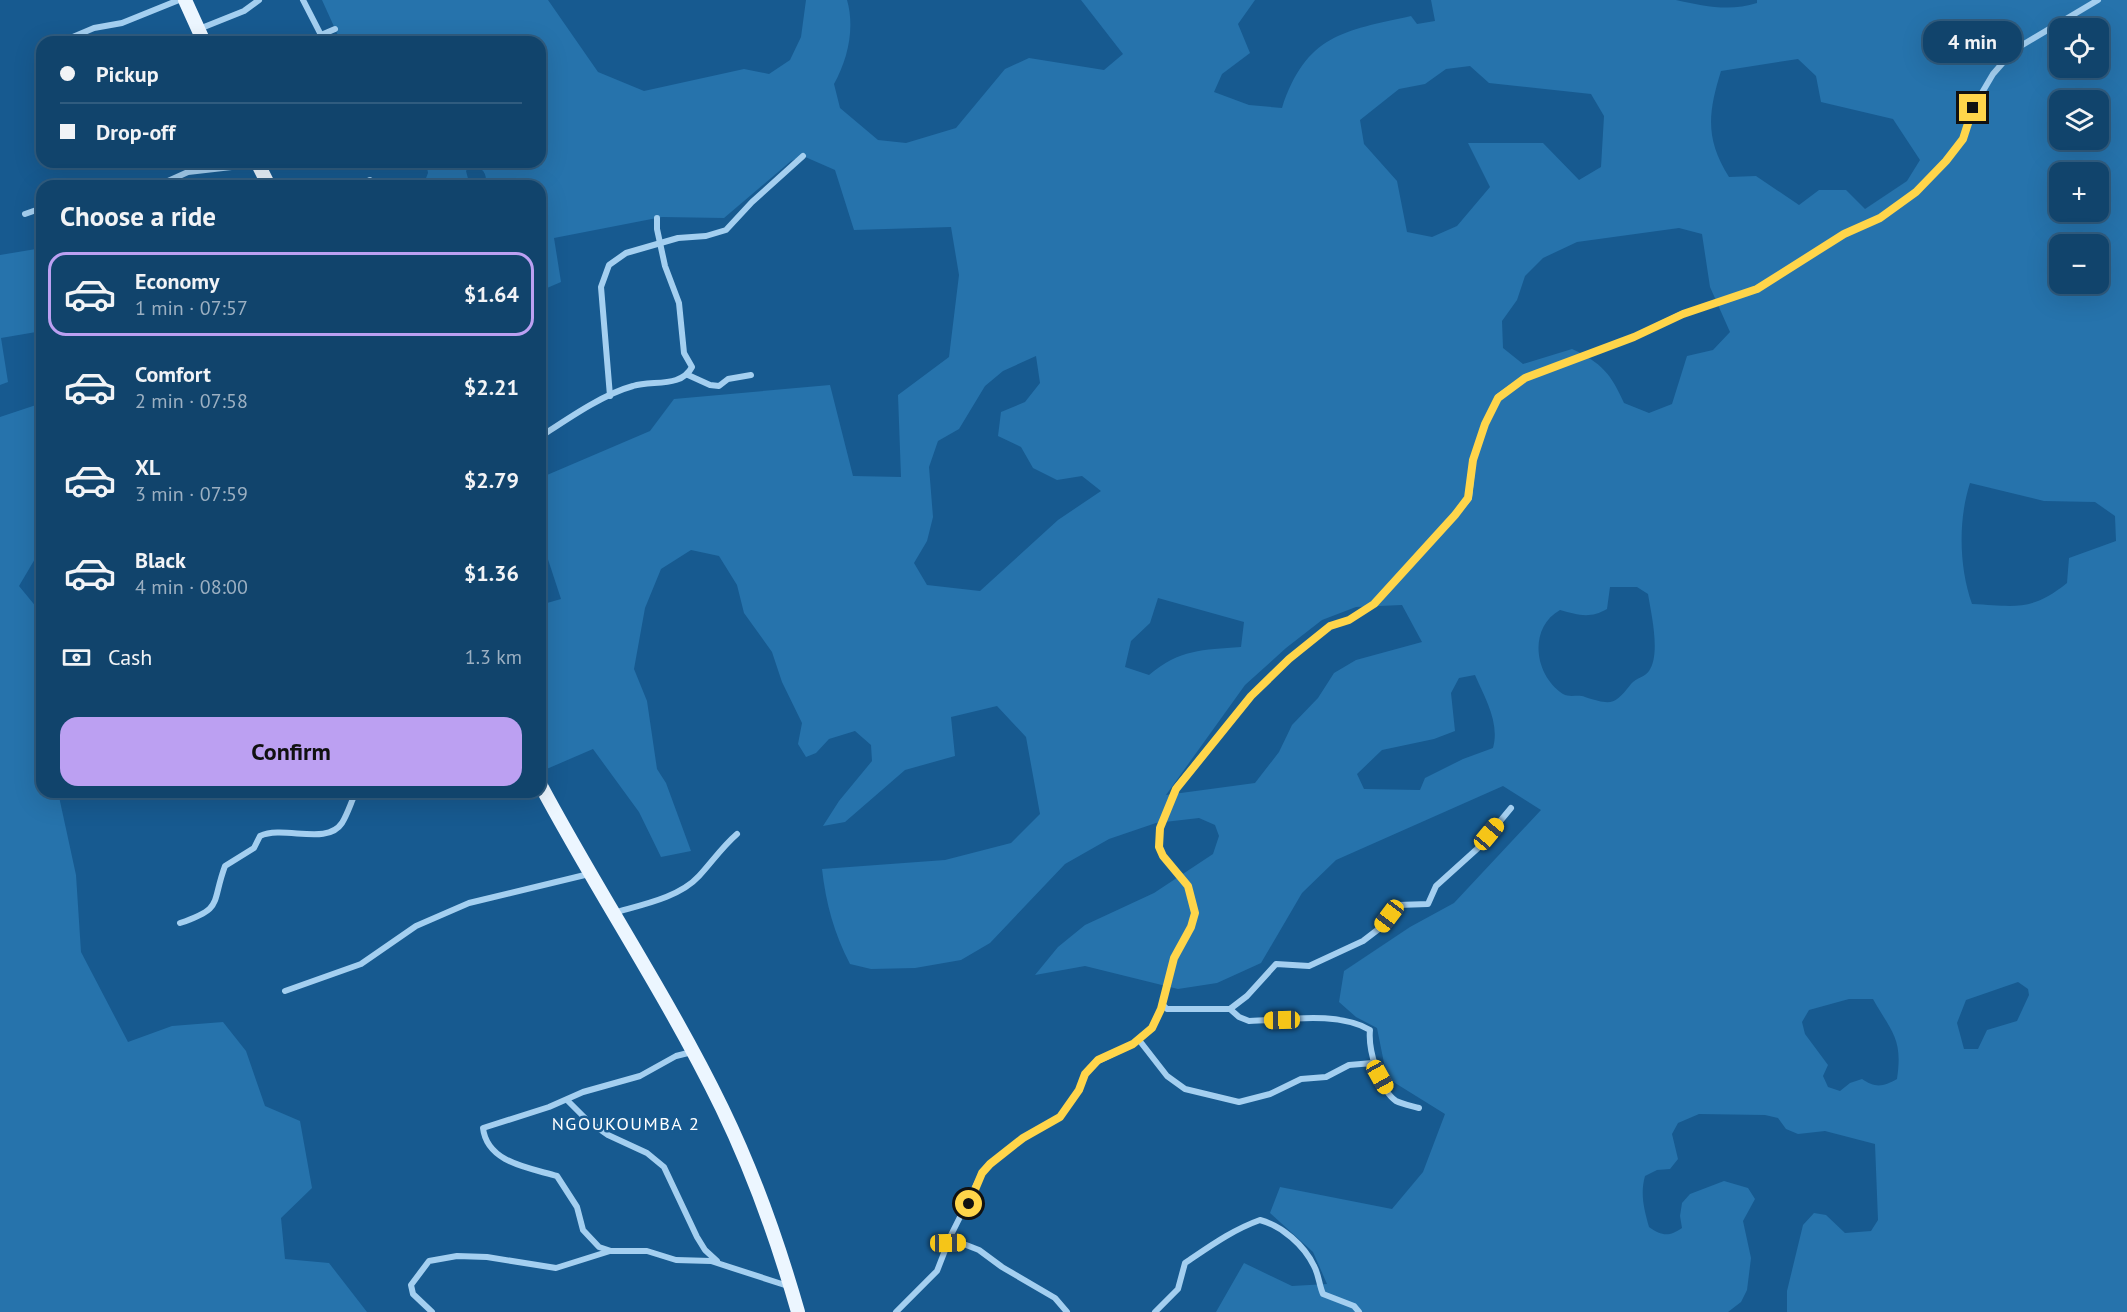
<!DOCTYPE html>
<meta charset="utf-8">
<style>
:root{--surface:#11446c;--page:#1a4b72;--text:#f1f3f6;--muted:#9cb0c2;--line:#305c7f;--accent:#bca0f2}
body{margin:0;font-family:"PT Sans",sans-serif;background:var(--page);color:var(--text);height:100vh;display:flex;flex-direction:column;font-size:22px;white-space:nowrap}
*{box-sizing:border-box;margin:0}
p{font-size:20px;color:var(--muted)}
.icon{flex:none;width:33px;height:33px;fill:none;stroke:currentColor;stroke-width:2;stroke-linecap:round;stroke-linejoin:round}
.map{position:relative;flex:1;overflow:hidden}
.side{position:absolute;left:36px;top:180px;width:510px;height:618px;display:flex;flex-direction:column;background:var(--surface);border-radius:18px;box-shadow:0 6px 24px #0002,0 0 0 2px var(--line)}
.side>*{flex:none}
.top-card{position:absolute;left:36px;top:36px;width:510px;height:132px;border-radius:18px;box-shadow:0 6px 24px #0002,0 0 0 2px var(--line);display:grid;align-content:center;height:132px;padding:0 24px;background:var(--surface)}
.controls{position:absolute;left:2049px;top:18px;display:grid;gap:12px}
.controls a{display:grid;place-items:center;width:60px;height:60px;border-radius:12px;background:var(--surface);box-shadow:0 6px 24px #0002,0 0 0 2px var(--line);font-size:30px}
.end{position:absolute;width:27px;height:27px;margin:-14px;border:8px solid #ffd54a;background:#111;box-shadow:0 0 0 3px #111}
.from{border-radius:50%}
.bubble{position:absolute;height:42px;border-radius:18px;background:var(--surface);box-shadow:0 6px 24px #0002,0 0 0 2px var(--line);font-size:20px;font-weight:800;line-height:42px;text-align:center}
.car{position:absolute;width:18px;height:36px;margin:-18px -9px;border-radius:8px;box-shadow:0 0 4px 2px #0007;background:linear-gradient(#f5c518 24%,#345 0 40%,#f5c518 0 76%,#345 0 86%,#f5c518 0)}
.top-card b{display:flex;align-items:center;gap:21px;height:57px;font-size:22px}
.top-card b+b{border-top:2px solid var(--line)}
.top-card i{width:15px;height:15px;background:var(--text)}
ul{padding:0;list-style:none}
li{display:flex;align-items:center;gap:18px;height:84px;margin:0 12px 9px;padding:0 12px;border:3px solid transparent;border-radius:18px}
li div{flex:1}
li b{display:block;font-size:22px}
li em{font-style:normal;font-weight:800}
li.active{border-color:var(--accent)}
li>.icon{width:54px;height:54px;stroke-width:1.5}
h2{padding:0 24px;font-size:27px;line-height:72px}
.pay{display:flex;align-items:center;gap:15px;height:66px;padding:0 24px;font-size:22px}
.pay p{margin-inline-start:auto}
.button{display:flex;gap:12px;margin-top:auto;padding:12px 24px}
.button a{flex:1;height:69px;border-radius:18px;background:var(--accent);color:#111;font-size:24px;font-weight:800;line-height:69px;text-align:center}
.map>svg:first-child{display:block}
.green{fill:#2673ac;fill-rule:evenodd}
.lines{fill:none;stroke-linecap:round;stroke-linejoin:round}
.minor{stroke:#a4cff0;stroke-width:6}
.primary{stroke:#ecf6ff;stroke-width:14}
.route{stroke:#ffd54a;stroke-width:8}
.labels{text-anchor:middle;stroke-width:5;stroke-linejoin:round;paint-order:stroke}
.quarter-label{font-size:18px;letter-spacing:1.5px;fill:#fff;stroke:#175a90}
</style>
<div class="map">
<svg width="2127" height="1312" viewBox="0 0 2127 1312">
<rect width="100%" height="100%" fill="#175a90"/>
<!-- green -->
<g class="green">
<path d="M 322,0 L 548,0 L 598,72 L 644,91 L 744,69 L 769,74 L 790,60 L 801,37 L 806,0 L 847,0 C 855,28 848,59 834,84 L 840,108 L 878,140 L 906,143 L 956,128 L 1005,69 L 1029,58 L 1104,70 L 1123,54 L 1081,0 L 1255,0 L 1238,24 L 1250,53 L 1222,74 L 1214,92 L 1249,105 L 1282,108 C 1306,35 1343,31 1411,16 L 1417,24 L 1435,21 L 1431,0 L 1676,0 C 1703,6 1730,12 1757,3 L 1757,0 L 2127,0 L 2127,1312 L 1787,1312 L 1787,1291 L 1803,1225 L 1814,1213 L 1826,1215 L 1845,1233 L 1871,1231 L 1878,1220 L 1875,1144 L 1825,1131 L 1798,1134 L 1786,1129 L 1778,1118 L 1765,1115 L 1699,1114 L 1678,1123 L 1672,1134 L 1678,1159 L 1670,1169 L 1657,1170 L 1645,1176 C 1640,1194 1644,1209 1649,1227 C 1662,1236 1669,1237 1682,1228 L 1680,1216 L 1682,1203 L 1690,1194 L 1724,1181 L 1748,1188 L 1755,1199 L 1743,1221 L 1751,1258 L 1747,1290 L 1741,1302 L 1728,1312 L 1216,1312 L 1244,1263 L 1292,1286 L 1327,1284 L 1313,1252 L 1270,1213 L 1280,1187 L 1392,1209 L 1423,1172 L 1445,1114 L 1387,1078 L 1377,1028 L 1356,1017 L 1339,1002 L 1344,971 L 1410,927 L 1454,903 L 1541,810 L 1503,786 L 1336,860 L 1302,893 L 1261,963 L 1217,983 L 1178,989 L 1085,966 L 1035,975 L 1058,947 L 1085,925 L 1154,893 L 1213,854 L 1219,836 L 1215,825 L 1199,818 L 1156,823 L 1109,839 L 1065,864 L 990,943 L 961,960 L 915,968 L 871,969 L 850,964 C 834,933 826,904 822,869 L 945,860 L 1011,843 L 1040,814 L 1026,737 L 997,706 L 951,717 L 955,756 L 905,770 L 845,822 L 823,826 L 839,801 L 872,761 L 871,745 L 855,731 L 829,739 L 816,753 L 806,757 L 798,744 L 802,723 L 782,682 L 772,652 L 744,613 L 737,585 L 719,556 L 691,550 L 661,569 L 645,608 L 634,669 L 647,701 L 657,769 L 666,783 L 691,851 L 661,857 L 639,812 L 593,749 L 542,771 L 540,767 L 540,605 L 561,599 L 540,535 L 540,478 L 650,431 L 674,399 L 830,385 L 853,476 L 901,477 L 898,395 L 949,357 L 959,275 L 951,227 L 854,230 L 835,170 L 803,156 L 791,161 L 724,218 L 662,217 L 554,238 L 561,282 L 540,291 L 540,186 L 479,186 L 486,180 C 486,170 479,167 471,164 L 466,171 L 470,186 L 423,186 L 428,173 L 426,162 L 540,162 L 540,42 L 341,42 ZM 2060,28 L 2098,28 L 2098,68 L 2060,68 ZM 1798,59 L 1816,76 L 1821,102 L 1893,119 L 1920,160 L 1907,181 L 1865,209 L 1846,190 L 1819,190 L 1799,205 L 1756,176 L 1729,177 C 1705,139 1708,113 1721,71 ZM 1470,66 L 1489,83 L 1591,94 L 1604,116 L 1601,167 L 1579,180 L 1543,143 L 1468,143 L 1490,187 L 1457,226 L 1432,237 L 1407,232 L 1397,181 L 1364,144 L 1360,120 L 1399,89 L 1425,84 L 1446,69 ZM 2060,100 L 2098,100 L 2098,140 L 2060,140 ZM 2060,172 L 2098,172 L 2098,212 L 2060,212 ZM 1679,228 L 1702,234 L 1710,287 L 1730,332 L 1713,350 L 1687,356 L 1672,404 L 1649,413 L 1624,403 C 1611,374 1602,363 1572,349 L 1523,364 L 1503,348 L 1502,321 L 1517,300 L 1525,276 L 1543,258 L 1577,242 ZM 2060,244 L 2098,244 L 2098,284 L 2060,284 ZM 1036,356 L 1040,383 L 1025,402 L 1001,412 L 998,436 L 1021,447 L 1033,468 L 1057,480 L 1082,476 L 1101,491 L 1058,520 L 980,591 L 927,585 L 914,563 L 927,541 L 933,517 L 929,467 L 938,441 L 959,429 L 985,386 L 1003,371 ZM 1970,483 L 2044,501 L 2095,502 L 2115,516 L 2116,541 L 2069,558 L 2067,583 C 2031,612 2015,606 1972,604 C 1959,567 1958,520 1970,483 ZM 1610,587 L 1637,587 L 1648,594 C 1651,613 1661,654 1649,671 C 1645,677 1636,678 1631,684 C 1614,706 1611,705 1585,697 C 1578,694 1570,698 1563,694 C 1534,675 1528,628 1560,610 C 1578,615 1590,619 1607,609 ZM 1158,598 L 1244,622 L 1241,647 C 1202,650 1180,649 1149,675 L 1125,667 L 1131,641 L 1150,623 ZM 1402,605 L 1422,642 L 1356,660 L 1334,673 L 1318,698 L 1292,725 L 1279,752 L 1255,783 L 1166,795 L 1245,685 L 1286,648 L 1322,620 L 1356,607 ZM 1475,675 C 1485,698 1500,723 1493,748 L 1463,759 L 1425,778 L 1420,790 L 1364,789 L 1357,774 L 1382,750 L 1434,739 L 1455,731 L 1451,693 L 1459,678 ZM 2018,982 L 2028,989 L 2029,995 L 2017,1021 L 1987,1030 L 1978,1049 L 1964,1049 L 1957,1023 L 1966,1000 ZM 1849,999 L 1873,999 C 1892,1033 1903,1038 1897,1079 C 1883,1087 1875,1088 1862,1079 L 1850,1083 L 1840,1091 L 1828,1087 L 1823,1076 L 1828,1065 L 1805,1034 L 1802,1022 L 1809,1010 Z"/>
<path d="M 42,248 L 42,331 L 1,338 L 8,382 L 0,385 L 0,255 Z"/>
<path d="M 42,403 L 42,547 L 19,586 L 42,614 L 39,677 L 42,694 L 42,792 L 58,792 L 76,875 L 81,952 L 128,1042 L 172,1026 L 223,1022 L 246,1051 L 265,1106 L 300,1121 L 312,1188 L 281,1218 L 285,1259 L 329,1263 L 367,1312 L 0,1312 L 0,417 Z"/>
</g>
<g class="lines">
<!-- minor -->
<g class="minor">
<path d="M 303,0 L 321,35 L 335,29"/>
<path d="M 199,29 L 244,11 L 259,0"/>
<path d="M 68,39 L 94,28 L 122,23 L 179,0"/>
<path d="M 114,186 L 168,181 L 188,172 L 258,164"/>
<path d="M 359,186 L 370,180 L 377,186"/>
<path d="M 25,214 L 42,208"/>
<path d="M 688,375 L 710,385 L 719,386 L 728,379 L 751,375"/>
<path d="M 610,396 L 601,287 L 609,265 L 626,253 L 678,238 L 706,236 L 726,230 L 752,202 L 803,156"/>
<path d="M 540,437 C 566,420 603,394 633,386 C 653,380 681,388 692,367 L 684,353 L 679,303 L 665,266 L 657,229 L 657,218"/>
<path d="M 613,913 C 640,905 679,898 699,876 C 712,862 722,847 737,834"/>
<path d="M 180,923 C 224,908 211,904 225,866 L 254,848 L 260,836 C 284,825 327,846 342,823 C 348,813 351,802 356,792"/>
<path d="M 285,991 L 361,964 L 416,926 L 469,903 L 589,874"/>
<path d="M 1162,1004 L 1167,1009 L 1230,1009 L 1247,996 L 1276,964 L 1309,966 L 1363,941 L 1380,928 L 1398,905 L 1428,904 L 1436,886 L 1477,849 L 1511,808"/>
<path d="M 1230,1009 L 1239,1017 L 1249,1021 C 1286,1020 1338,1011 1370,1030 C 1368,1049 1379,1089 1396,1101 C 1402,1104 1412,1106 1419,1108"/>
<path d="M 1139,1040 L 1167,1076 L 1185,1089 L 1239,1102 L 1270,1094 L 1301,1079 L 1326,1077 L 1349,1065 L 1373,1063"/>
<path d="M 692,1052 L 676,1056 L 640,1076 L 583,1092 L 549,1107 L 483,1128 C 487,1163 530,1168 557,1176 L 577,1207 L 583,1230 L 599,1247 L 611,1251 L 647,1251 L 676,1260 L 711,1261 L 788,1286"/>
<path d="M 567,1100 L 588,1121 L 608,1135 L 647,1153 L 664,1167 L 697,1237 L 705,1250 L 717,1261"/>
<path d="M 948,1243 L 961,1243 L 979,1250 L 1002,1267 L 1055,1298 L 1067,1312"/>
<path d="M 432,1312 L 413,1294 L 411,1285 L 429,1261 L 457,1256 L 487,1257 L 556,1268 L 610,1251"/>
<path d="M 896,1312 L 937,1271 L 951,1235 L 982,1173 L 990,1164 L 1023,1138 L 1060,1117 L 1079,1090 L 1085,1074 L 1098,1061 L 1133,1044 L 1152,1028 L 1161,1009 L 1174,958 L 1191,927 L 1195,913 L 1188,886 L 1163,856 L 1159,847 L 1160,828 L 1176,788 L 1251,696 L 1289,659 L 1330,626 L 1349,620 L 1374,604 L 1455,515 L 1469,498 L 1473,460 L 1485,424 L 1498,397 L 1525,378 L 1634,337 L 1682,314 L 1757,289 L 1844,234 L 1880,218 L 1916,192 L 1946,161 L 1963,139 L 1973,108 L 1993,74 L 2014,50 L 2098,0"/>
<path d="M 1155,1312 L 1178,1289 L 1185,1263 C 1209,1247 1232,1230 1260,1220 C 1282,1226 1304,1245 1314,1266 C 1319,1275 1319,1285 1323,1294 L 1354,1306 L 1359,1312"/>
</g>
<!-- primary -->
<g class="primary">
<path d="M 185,0 L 204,42"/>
<path d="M 257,162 L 269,186"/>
<path d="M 540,784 C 598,893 668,997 722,1108 C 754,1174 778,1242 798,1312"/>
</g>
</g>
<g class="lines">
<!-- route -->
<path class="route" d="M 969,1204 L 982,1173 L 990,1164 L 1023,1138 L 1060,1117 L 1079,1090 L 1085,1074 L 1098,1060 L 1133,1044 L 1152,1028 L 1161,1009 L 1174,958 L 1191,927 L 1195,913 L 1188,886 L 1163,856 L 1159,847 L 1160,828 L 1176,789 L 1251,696 L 1289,659 L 1330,626 L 1349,620 L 1374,604 L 1455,515 L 1468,498 L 1473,460 L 1485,424 L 1498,398 L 1525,378 L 1634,337 L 1683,314 L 1757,289 L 1844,234 L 1880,218 L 1916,192 L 1946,161 L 1963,139 L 1973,108"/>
</g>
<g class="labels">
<!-- quarter labels -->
<g class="quarter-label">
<text x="626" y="1130">NGOUKOUMBA 2</text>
</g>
</g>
</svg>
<div class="controls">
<a><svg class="icon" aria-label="locate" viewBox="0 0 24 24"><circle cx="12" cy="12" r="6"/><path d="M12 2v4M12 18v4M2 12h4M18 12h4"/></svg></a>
<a><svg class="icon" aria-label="layers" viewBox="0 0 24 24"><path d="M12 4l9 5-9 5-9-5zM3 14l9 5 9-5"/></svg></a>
<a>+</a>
<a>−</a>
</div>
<i class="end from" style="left:969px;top:1204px"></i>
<i class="end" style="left:1973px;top:108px"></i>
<div class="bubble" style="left:1923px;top:21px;width:99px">4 min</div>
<i class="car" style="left:1489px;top:834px;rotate:40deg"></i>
<i class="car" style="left:1389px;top:916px;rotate:217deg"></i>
<i class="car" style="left:1282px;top:1020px;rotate:269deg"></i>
<i class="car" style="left:1380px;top:1077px;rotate:151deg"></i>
<i class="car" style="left:948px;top:1243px;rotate:89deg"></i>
<div class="top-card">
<b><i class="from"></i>Pickup</b>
<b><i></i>Drop-off</b>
</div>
<section class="side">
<h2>Choose a ride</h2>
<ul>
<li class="active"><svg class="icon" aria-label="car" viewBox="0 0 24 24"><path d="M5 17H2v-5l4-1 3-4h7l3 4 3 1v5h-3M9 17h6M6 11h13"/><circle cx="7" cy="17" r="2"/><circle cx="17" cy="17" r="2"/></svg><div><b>Economy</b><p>1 min · 07:57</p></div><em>$1.64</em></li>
<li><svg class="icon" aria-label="car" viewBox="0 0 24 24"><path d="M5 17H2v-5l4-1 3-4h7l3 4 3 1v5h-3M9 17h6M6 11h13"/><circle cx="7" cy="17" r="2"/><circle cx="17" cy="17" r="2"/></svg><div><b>Comfort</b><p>2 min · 07:58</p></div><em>$2.21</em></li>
<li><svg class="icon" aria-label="car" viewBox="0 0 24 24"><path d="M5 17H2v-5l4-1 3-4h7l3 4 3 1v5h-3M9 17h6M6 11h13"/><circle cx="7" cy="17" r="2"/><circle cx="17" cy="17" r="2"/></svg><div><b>XL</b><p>3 min · 07:59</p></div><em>$2.79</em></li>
<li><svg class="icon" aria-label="car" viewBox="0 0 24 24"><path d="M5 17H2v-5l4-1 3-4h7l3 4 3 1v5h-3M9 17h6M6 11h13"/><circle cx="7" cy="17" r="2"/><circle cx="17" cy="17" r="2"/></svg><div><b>Black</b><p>4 min · 08:00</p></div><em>$1.36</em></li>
</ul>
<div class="pay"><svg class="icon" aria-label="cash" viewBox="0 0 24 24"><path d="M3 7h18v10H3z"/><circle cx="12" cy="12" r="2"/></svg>Cash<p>1.3 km</p></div>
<div class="button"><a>Confirm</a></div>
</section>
</div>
